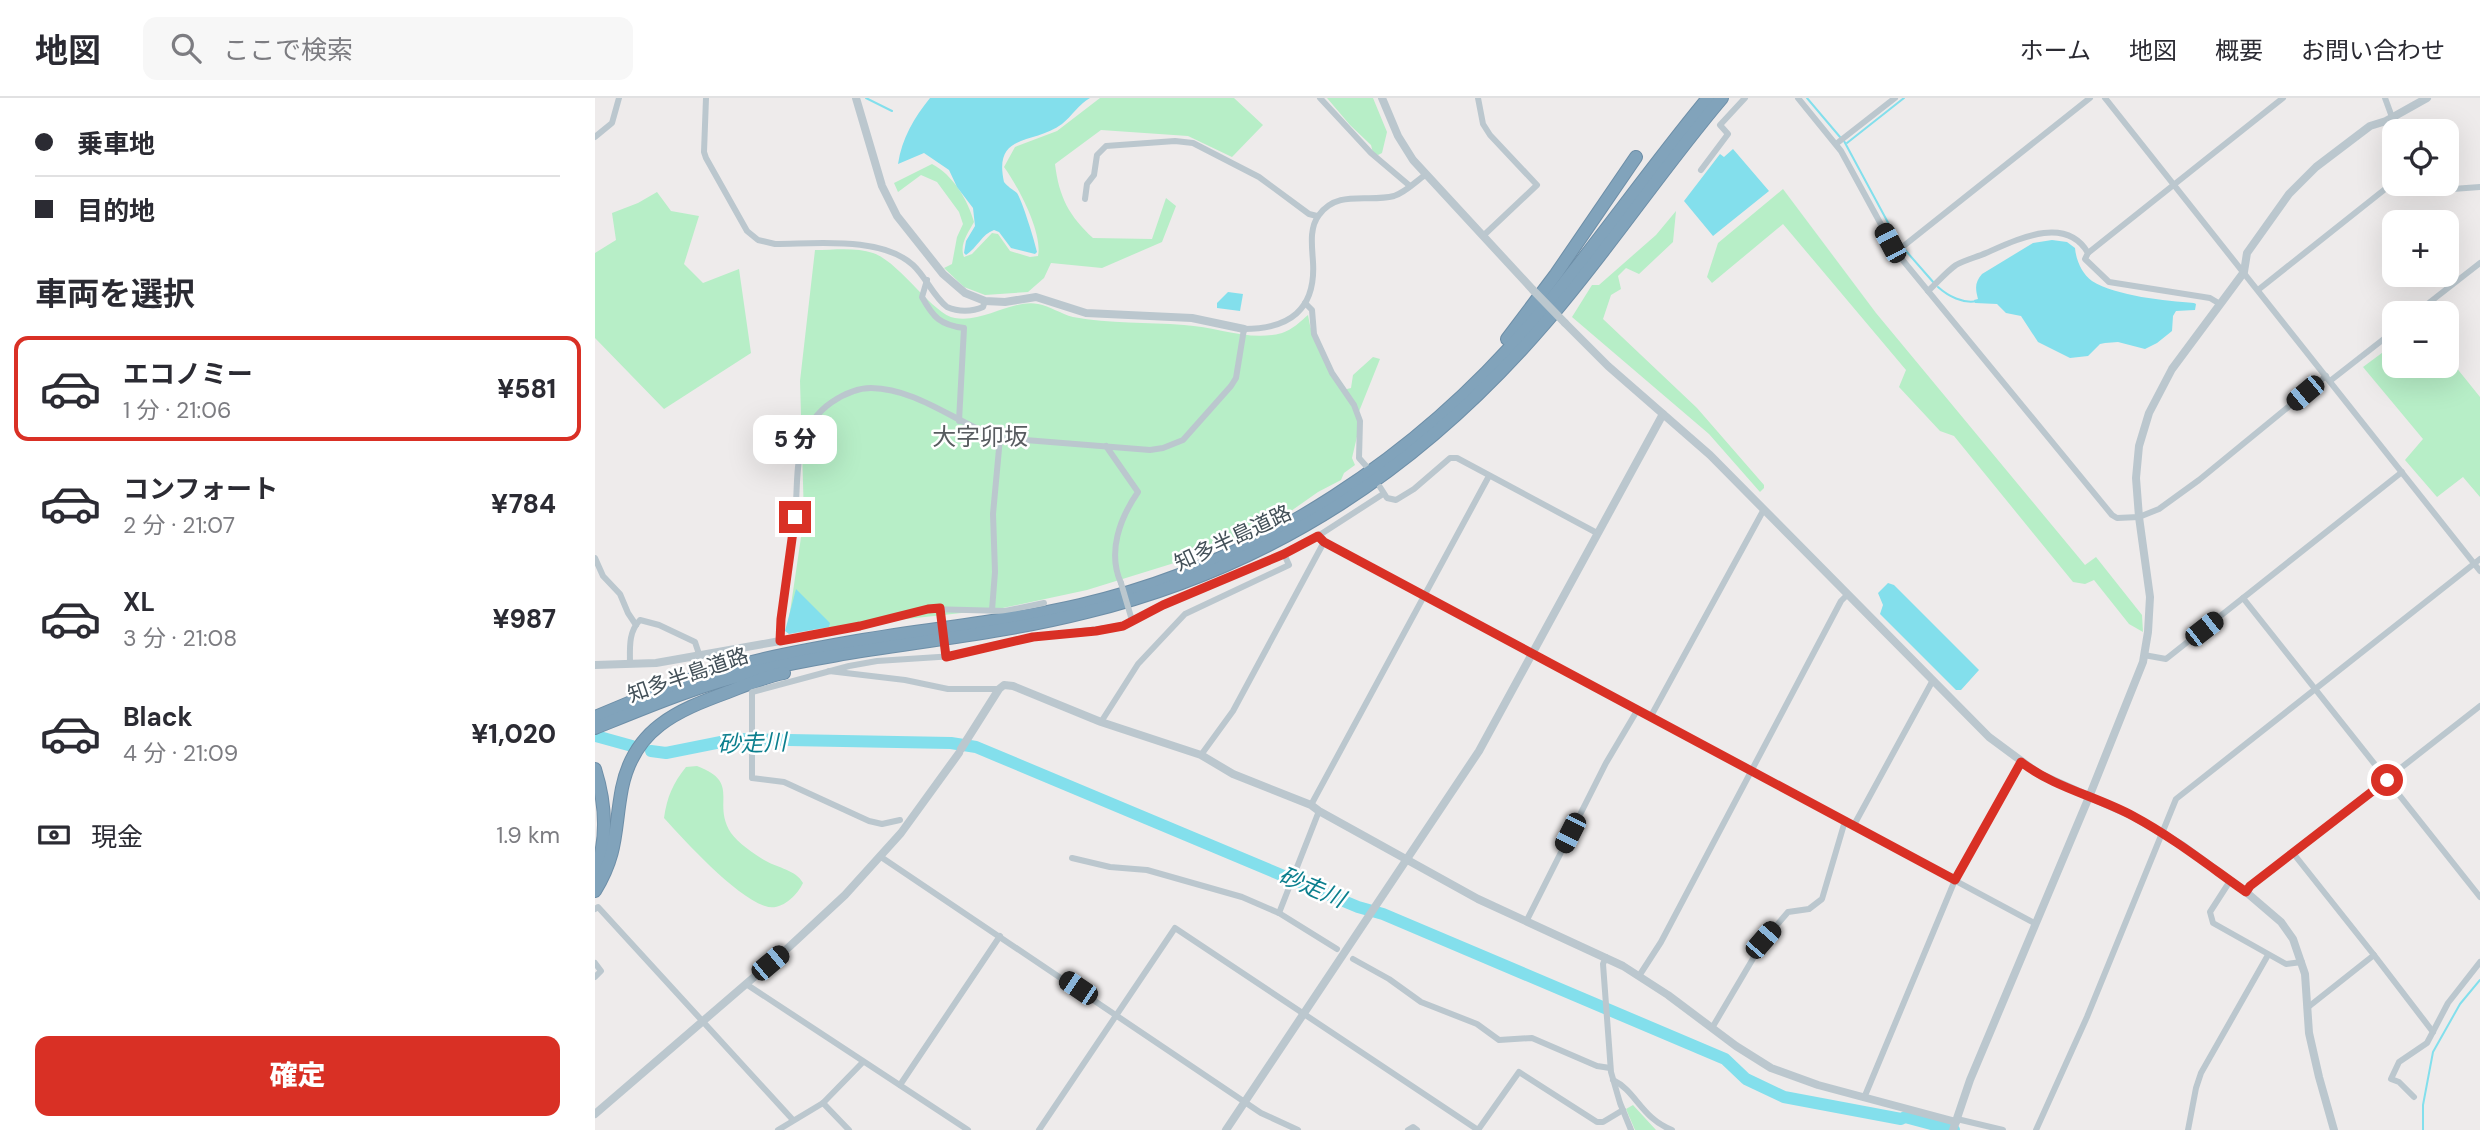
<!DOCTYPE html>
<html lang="ja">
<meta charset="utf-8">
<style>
:root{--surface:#fff;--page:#f7f7f7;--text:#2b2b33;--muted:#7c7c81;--line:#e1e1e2;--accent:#d93025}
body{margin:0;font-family:"DM Sans","Noto Sans JP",sans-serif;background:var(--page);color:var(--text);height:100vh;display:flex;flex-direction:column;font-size:26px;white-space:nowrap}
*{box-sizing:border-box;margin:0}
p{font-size:23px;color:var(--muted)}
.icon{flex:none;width:38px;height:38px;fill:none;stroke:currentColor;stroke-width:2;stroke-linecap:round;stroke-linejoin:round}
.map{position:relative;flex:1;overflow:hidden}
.panel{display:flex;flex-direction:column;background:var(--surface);width:595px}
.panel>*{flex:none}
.banner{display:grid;align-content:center;height:154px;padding:0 35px;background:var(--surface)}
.controls{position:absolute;left:1787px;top:21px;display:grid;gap:14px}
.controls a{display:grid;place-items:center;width:77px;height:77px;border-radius:14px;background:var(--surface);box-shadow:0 7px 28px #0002;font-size:35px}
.end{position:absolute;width:32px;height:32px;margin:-16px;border:9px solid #d93025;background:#fff;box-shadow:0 0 0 4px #fff}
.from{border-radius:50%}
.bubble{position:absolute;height:49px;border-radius:14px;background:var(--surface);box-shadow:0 7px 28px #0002;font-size:23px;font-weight:800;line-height:49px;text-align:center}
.car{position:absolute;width:21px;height:42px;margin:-21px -10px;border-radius:9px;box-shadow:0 0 5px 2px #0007;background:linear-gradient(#222 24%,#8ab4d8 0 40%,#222 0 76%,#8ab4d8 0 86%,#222 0)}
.banner b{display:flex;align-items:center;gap:24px;height:66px;font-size:26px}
.banner b+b{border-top:2px solid var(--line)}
.banner i{width:18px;height:18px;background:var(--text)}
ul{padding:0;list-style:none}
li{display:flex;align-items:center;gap:21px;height:105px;margin:0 14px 10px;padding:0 21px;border:4px solid transparent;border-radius:14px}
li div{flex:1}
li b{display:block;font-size:26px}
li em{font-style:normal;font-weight:800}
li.selected{border-color:var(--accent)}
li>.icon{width:63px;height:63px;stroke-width:1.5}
h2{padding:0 35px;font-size:32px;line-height:84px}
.pay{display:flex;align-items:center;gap:18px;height:77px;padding:0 35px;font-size:26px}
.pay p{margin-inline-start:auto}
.action{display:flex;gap:14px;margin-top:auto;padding:14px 35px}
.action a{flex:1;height:80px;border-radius:14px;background:var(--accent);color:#fff;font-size:28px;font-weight:800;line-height:80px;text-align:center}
header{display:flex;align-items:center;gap:42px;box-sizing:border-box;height:98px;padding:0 35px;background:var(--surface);border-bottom:2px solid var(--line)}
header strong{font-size:33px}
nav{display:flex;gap:38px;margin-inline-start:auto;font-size:24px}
.search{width:490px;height:63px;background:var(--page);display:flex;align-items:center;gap:18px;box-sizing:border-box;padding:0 24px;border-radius:14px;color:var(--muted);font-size:26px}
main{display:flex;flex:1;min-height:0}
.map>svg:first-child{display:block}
.green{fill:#b7eec7}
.water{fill:#83dfec}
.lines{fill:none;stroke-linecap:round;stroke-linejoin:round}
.stream{stroke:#83dfec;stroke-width:2}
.river{stroke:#83dfec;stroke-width:12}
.motorway-casing{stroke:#6d8ea7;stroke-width:14}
.minor{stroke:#bbc7ce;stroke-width:6}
.tertiary{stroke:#bbc7ce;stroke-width:8}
.motorway{stroke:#81a3bb;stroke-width:12}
.minor-bridge{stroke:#bbc7ce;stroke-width:6}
.tertiary-bridge{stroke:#bbc7ce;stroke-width:8}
.route{stroke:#d93025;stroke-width:9}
.labels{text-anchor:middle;stroke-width:5;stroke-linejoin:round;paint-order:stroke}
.street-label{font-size:21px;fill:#435058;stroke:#fff}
.water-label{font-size:23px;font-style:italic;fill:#0c7f8e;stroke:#fff}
.quarter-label{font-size:24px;fill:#585c60;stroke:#fff}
</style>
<header>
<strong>地図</strong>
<div class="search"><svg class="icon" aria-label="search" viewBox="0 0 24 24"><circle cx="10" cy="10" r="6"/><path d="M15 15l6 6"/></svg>ここで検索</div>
<nav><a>ホーム</a><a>地図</a><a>概要</a><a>お問い合わせ</a></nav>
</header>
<main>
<section class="panel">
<div class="banner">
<b><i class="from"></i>乗車地</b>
<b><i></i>目的地</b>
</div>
<h2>車両を選択</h2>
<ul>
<li class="selected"><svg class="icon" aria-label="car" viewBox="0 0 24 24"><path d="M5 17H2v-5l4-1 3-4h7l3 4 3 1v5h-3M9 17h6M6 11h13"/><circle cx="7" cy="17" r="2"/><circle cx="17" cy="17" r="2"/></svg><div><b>エコノミー</b><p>1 分 · 21:06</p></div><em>¥581</em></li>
<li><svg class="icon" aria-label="car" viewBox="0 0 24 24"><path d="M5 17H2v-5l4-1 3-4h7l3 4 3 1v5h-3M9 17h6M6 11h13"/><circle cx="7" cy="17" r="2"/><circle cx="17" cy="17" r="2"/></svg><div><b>コンフォート</b><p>2 分 · 21:07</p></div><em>¥784</em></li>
<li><svg class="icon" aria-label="car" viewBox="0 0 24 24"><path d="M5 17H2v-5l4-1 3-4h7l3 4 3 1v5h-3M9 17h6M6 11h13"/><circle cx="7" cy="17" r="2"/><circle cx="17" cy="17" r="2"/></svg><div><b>XL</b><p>3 分 · 21:08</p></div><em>¥987</em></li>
<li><svg class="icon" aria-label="car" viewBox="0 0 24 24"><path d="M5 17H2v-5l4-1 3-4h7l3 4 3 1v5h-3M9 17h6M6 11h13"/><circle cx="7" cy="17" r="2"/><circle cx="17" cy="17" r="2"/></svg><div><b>Black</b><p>4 分 · 21:09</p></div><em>¥1,020</em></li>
</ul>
<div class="pay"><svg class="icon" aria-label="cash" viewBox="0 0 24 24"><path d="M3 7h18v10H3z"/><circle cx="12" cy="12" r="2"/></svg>現金<p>1.9 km</p></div>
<div class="action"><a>確定</a></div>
</section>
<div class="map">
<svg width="1885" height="1032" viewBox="0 0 1885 1032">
<rect width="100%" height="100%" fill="#eeebeb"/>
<!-- green -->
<g class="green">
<path d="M 505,0 L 639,0 L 668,27 L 637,59 L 593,38 L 506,32 L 460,66 C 464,99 474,118 498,140 L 557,141 L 571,100 L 581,108 L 567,144 L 507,170 L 456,165 L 449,180 L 433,194 L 390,197 L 369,189 L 349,170 L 357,166 L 362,139 L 368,126 L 364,114 L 342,84 L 326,77 L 303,94 L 299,85 L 337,66 C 358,77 373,102 379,124 C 373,135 364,147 369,159 L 377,156 L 397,135 L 403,136 L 415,153 L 435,159 L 443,158 C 448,135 423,88 409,69 L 420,49 L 462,33 Z"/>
<path d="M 732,0 L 778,0 L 792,34 L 787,55 L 783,57 L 778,55 L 776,47 L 755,27 Z"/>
<path d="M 1188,91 L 1281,215 L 1490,467 L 1501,459 L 1547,517 L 1548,534 L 1534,526 L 1499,482 L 1490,486 L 1478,484 L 1359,338 L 1345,333 L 1304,289 L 1311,272 L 1188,126 L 1117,185 L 1112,179 L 1123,145 Z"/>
<path d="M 62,94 L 76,113 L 104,118 L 89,166 L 108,185 L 144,171 L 156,255 L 69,311 L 0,240 L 0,155 L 21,142 L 17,115 L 43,105 Z"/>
<path d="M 1081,113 L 1078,144 L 1044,176 L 1031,170 L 1023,178 L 1026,191 L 1016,197 L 1008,221 L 1102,310 L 1169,387 L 1169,390 L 1165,394 L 1114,336 L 977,219 L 997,187 L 1004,187 L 1061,137 Z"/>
<path d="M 220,152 C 238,152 261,149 278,155 C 305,164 338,217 360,220 C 388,225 418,201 443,206 C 455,208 466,216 478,219 C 515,226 552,224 589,227 C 623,229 655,244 687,235 C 697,232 706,223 713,217 C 717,245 732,269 748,292 L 756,290 L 758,277 L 778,259 L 785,261 L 763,316 L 764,330 L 757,360 L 760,367 L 749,375 L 746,382 L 723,394 L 696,413 L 646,438 L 576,466 L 492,492 L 403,511 L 192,534 L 209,419 L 205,283 Z"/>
<path d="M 1799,246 L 1799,268 L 1852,268 L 1852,258 L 1885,299 L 1885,399 L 1868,379 L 1842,399 L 1810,362 L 1828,341 L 1768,269 Z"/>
<path d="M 102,668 C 147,685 116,704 136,735 C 143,745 160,757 171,763 C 183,770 201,772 208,785 C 202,798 185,814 170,808 C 140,798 91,744 69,720 C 72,699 78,685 91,669 Z"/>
<path d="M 1038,1007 L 1061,1032 L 1062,1032 L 1040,1032 L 1031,1011 Z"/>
</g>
<!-- water -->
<g class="water">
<path d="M 335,0 L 495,0 C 484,6 477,18 467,26 C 439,47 398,34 409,84 C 413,89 417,91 422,95 C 427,102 440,144 442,154 L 440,156 L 416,150 L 404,134 L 399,132 C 387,136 382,150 371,157 L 369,155 L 371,143 L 380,128 L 378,110 L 362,89 L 354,72 L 329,55 L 303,66 C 307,40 319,20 335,0 Z"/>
<path d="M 1138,51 L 1174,93 L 1118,138 L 1089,103 L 1125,56 L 1129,59 Z"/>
<path d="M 1457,142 L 1472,144 L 1480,150 C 1481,162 1487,176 1497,183 C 1521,198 1571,203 1599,205 L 1601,206 L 1600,212 L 1581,213 L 1578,218 L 1577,233 L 1562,245 L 1550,251 L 1523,244 L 1510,245 L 1505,246 L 1493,258 L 1475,260 L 1443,244 L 1426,218 L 1411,215 L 1402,206 L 1380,205 L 1379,202 L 1383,201 C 1380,190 1380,184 1387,176 L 1438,145 Z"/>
<path d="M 633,194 L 648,196 L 645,213 L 622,210 L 622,205 Z"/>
<path d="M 1293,485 L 1299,487 L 1384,572 L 1366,592 L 1361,592 L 1285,516 L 1288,507 L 1283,495 Z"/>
<path d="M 201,491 L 235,525 L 234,529 L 194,536 L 190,533 Z"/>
</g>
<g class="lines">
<!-- stream -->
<g class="stream">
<path d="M 271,0 L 297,13"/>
<path d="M 1212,0 L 1245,39"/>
<path d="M 1249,43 L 1304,145 L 1339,185"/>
<path d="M 1252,45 L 1309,0"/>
<path d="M 1343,189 C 1353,198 1368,206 1382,203"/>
<path d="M 1828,1032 L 1828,1007 L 1838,954 L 1865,906 L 1885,882"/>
</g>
<!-- river -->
<g class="river">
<path d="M 1,638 L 37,648"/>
<path d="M 56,653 L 71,655 L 141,641 L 356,645 L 381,649 L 763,809 L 788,816 L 1130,961 L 1151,981 L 1189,999 L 1306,1021 L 1310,1019 L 1359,1032"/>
</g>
<defs>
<g id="motorway">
<path d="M 912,241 L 961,176 L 1041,59"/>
<path d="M 0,619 C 25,609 49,598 74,589 C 134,566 199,554 262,543 C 336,530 412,524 485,507 C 665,466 828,356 945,215 C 1003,145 1055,70 1113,0"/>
<path d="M 0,630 C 52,609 104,587 159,574 C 269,547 382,542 492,514 C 679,468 827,369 952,223 C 1014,151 1066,72 1127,0"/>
<path d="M 0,671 C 11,706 13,742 0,776"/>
<path d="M 0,793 C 24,753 19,731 27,690 C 39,631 81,613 133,594 C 151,587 169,579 189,575"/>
</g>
</defs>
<!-- motorway casing -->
<use href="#motorway" class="motorway-casing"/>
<!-- minor -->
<g class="minor">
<path d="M 111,0 L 109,54 L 111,60 L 152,133 L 163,142 L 180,146 C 221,146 286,138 318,167 C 331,179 338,198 352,209 C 363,214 377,214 388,209 L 390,203"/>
<path d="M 725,0 L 776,55 L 815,88"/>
<path d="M 883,0 L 888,26 L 895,37 L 942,87 L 888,138"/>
<path d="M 1203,0 L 1246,53 L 1301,154 L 1517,417 L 1522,420 L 1544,419 L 1564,411 L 1604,382 L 1731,278"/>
<path d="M 1510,0 L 1885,473"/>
<path d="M 1790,0 L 1797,19"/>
<path d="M 1791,23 L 1799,41"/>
<path d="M 0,39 L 17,25 L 24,0"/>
<path d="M 1241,46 L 1300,0"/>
<path d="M 1106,72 L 1133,36 L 1125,27 L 1150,0"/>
<path d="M 1830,86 L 1844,92 L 1885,89"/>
<path d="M 490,101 L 492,86 L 499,77 L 502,57 L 511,48 L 580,43 L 598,45 L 664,79 L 714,116 L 722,118"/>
<path d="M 1301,154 L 1495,0"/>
<path d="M 1493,155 L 1688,0"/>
<path d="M 332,182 L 327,199 C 338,219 345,227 369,230 L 364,323"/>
<path d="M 1663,192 L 1799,84"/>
<path d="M 1333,193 C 1342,185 1351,174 1361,167 C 1370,162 1382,159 1391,155 C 1423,141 1471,117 1493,155 L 1490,161 L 1514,184 L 1615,200 L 1625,206"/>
<path d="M 710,205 L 717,212 L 719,236 L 737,275 L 759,307 L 765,323 L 764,360 L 772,369"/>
<path d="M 1821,215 L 1885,165"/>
<path d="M 1735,283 L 1799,233"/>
<path d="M 511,348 L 543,394 C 525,420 512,454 526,485"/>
<path d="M 785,389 L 792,400 L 801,402 L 819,391 L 855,360 L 862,360 L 1002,435"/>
<path d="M 723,438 L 729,444 L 1441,826"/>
<path d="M 0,460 L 8,478 L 25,496 L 33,515 L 41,527"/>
<path d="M 1648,500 L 1885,799"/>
<path d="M 449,505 L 410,513 L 333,511 L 265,528 L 185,543 C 186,502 196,462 200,421 C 204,378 196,332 237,304 C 249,296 261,290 276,290 C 324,291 362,326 405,340 L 555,352 L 568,350 L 588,342 L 636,288 L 641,280 L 649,231 C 694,231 721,212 718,164 C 717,148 714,130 724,117 C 743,91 773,105 799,98 C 811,94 820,84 830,77"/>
<path d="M 397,512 L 400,474 L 398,416 L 405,340"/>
<path d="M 1549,557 L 1571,561 L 1807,374"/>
<path d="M 35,566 C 35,551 33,534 45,522 L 64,527 L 100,544 L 104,556"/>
<path d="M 234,573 L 310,582 L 353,591 L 404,591"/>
<path d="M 1056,618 L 1168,413"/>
<path d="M 506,624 L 543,566 L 590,516 L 694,467 L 689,456"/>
<path d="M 606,657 L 638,613 L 729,444"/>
<path d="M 716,707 L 894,378"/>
<path d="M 305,722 L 287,726 L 274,723 L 189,684 L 157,680 L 157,594 L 254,568 L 282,563 L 359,558 L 398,547 L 438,539 L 528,528 L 568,507 L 689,456 L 723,438 L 788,396"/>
<path d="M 1259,727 L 1338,582"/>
<path d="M 1698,755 L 1779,857 L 1712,910"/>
<path d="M 286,759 L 666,1015 L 703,1032"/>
<path d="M 477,760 L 515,769 L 552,772 L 647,799 L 684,815 L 742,851"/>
<path d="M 1635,783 L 1615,814 L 1618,825 L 1691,866 L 1707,864"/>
<path d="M 1651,794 L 1655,788 L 1885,608"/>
<path d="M 0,811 L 3,809 L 198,1022"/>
<path d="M 684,815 L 724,713"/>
<path d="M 931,824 L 1011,665 L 1043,611"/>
<path d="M 1779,857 L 1838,934"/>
<path d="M 1011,859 L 1008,866 L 1016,974 L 1025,1005 L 1036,1032"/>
<path d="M 758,861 L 794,881 L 826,904 L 882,926 L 904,942 L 937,940 L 1002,968 L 1015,970"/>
<path d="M 0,865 L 6,873 L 0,879"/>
<path d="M 1044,878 L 1066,844 L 1246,503 L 1252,497"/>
<path d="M 151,886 L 373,1032"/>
<path d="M 1117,930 L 1169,842 L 1193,814 L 1214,811 L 1227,801 L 1250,723"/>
<path d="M 1018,982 C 1041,993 1046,1020 1077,1032"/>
<path d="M 305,987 L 405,838"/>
<path d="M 1819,999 L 1804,984 L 1796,981 L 1804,964 L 1832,945 L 1853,905 L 1885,864"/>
<path d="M 1269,1000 L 1360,782 L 1426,664"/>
<path d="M 228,1005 L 254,1032"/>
<path d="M 1362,1021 L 1408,1032"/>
<path d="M 183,1032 L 228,1005 L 268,964"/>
<path d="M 444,1032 L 580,830 L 883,1032"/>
<path d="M 813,1032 L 818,1029 L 822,1032"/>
<path d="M 883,1032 L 924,974 L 1002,1024 L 1008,1024 L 1028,1012"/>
<path d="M 1441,1032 L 1492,919 L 1581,701 L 1885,461"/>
<path d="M 1593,1032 L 1601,990 L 1606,975 L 1673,857"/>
</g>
<!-- tertiary -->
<g class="tertiary">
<path d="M 261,0 L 287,88 L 302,118 L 348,176 L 370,195 L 390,203 L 410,204 L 441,199 L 491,215 L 597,220 L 649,231"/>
<path d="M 787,0 L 803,38 L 818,62 L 938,192"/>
<path d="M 970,225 L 1013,268 L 1115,357 L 1394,639 L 1444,676 L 1538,718 L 1588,748 L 1651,794 L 1686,824 L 1698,841 L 1710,876 L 1714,935 L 1724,979 L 1739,1032"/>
<path d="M 0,567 L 61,565 L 185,543"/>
<path d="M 366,651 L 404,591 L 409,587 L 418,588 L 506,624 L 606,657 L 638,676 L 716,707 L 724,713 L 883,801 L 1028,868 L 1073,897 L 1141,948 L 1176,970 L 1223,987 L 1361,1024"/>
<path d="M 0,1016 L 194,849 L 250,797 L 306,735 L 364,655"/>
<path d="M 631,1032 L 884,653 L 1068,316"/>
<path d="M 1358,1032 L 1375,982 L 1494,699 L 1548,564 L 1553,534 L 1555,499 L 1544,419 L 1541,380 L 1544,348 L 1554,315 L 1577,271 L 1649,174 L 1652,155 L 1694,96 L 1721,69 L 1775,28 L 1791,23 L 1832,0"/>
</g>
<!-- motorway -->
<use href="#motorway" class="motorway"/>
<!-- minor-bridge -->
<g class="minor-bridge">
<path d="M 526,485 L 536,519"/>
<path d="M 346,521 L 351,559"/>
</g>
<!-- tertiary-bridge -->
<path class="tertiary-bridge" d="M 938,192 L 970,225"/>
</g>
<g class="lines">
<!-- route -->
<path class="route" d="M 200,419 L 186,521 L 185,543 L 265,528 L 333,511 L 345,510 L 351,559 L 438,539 L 501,533 L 528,528 L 568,507 L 689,456 L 723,438 L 729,444 L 1360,782 L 1426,664 C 1460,690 1501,698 1538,718 C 1579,740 1614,768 1651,794 L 1655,788 L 1792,682"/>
</g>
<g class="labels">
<!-- street labels -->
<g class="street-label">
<text transform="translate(638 440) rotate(-25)" y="7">知多半島道路</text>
<text transform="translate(93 577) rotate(-19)" y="7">知多半島道路</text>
</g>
<!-- water labels -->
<g class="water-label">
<text transform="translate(157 645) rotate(-2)" y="8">砂走川</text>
<text transform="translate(717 789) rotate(23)" y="8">砂走川</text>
</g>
<!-- quarter labels -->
<g class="quarter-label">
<text x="385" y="347">大字卯坂</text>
</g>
</g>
</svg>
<div class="controls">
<a><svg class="icon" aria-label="locate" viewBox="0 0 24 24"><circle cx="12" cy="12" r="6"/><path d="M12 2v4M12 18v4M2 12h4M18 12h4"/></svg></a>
<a>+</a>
<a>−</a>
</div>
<i class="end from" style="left:1792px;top:682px"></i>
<i class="end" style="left:200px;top:419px"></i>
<div class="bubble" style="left:158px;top:317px;width:84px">5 分</div>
<i class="car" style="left:1295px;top:145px;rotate:332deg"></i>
<i class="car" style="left:1710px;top:295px;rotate:230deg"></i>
<i class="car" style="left:1609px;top:531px;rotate:52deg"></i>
<i class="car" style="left:975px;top:735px;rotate:207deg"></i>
<i class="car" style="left:1168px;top:842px;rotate:41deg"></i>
<i class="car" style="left:175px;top:865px;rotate:50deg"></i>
<i class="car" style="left:483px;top:890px;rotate:304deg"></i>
</div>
</main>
